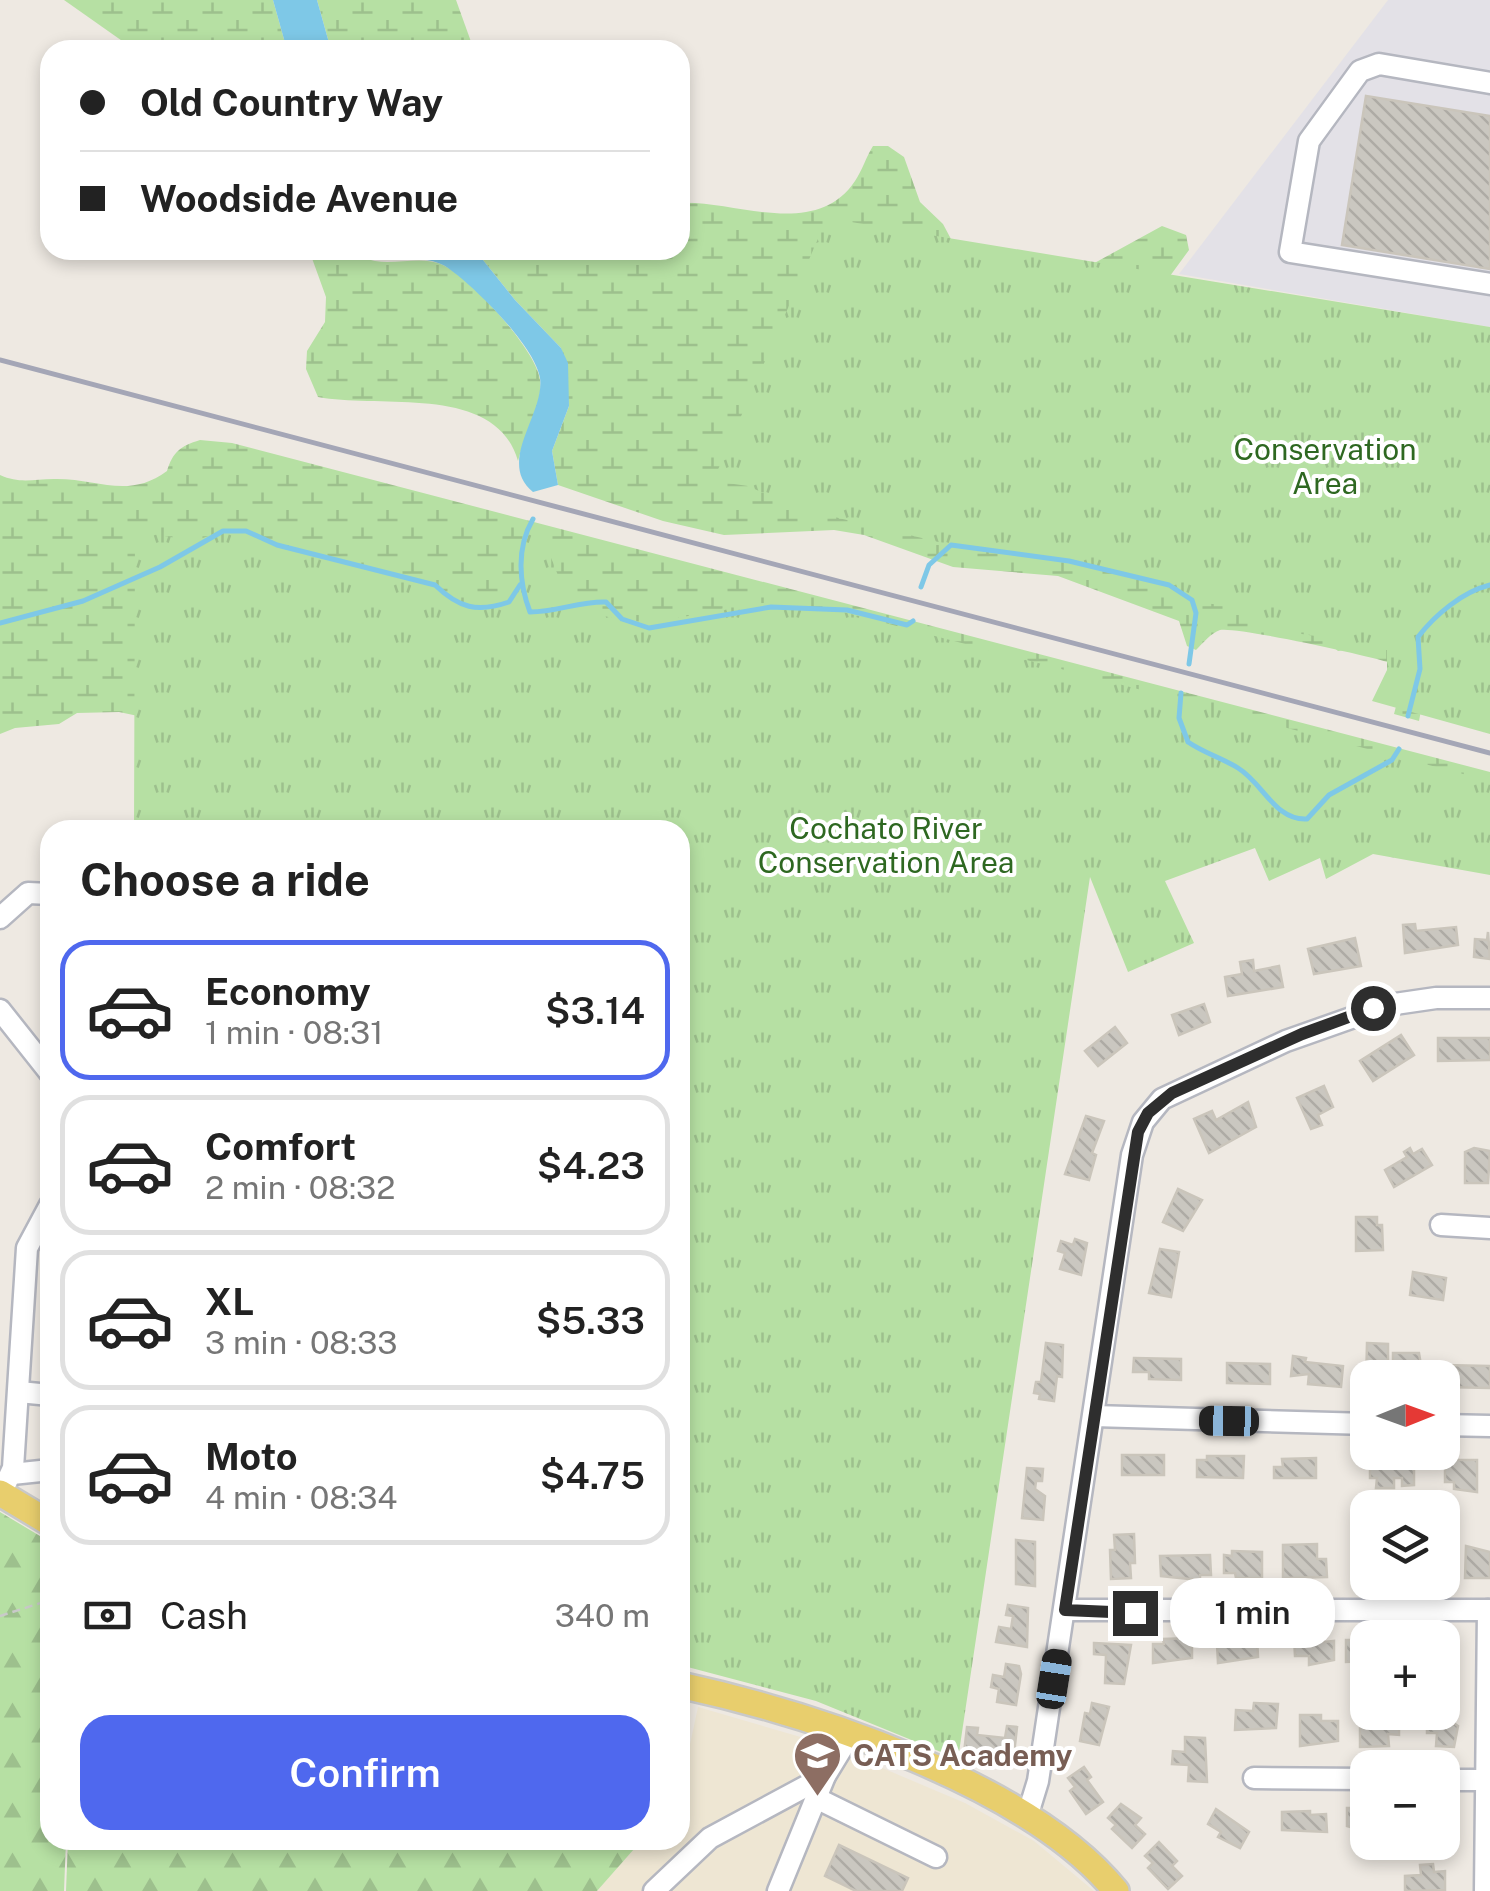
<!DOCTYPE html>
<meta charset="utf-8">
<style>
:root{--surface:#fff;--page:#f6f6f6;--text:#222;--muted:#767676;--line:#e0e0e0;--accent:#4f68ee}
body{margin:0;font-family:"Public Sans",sans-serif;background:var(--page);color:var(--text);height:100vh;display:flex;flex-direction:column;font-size:38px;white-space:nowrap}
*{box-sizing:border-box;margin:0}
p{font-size:32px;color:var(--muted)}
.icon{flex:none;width:55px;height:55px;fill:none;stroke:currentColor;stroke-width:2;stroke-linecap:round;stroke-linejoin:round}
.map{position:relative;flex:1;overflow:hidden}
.details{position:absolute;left:40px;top:820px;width:650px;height:1030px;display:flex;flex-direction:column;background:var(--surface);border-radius:30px;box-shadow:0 5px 15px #0003}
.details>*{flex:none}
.banner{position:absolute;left:40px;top:40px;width:650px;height:220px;border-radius:30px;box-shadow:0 5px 15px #0003;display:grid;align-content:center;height:220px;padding:0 40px;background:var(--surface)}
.needle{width:65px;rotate:89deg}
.buttons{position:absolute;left:1350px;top:1360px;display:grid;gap:20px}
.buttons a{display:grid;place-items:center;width:110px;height:110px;border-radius:20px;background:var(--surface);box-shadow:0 5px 15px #0003;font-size:50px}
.end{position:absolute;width:45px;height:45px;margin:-22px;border:12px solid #2e2e2e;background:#fff;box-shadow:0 0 0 5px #fff}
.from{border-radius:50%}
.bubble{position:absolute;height:70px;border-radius:30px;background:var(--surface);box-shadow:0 5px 15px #0003;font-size:32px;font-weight:600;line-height:70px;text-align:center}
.car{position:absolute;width:30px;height:60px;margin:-30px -15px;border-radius:12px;box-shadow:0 0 8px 2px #0007;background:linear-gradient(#222 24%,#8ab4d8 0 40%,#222 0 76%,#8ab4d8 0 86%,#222 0)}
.banner b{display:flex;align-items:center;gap:35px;height:95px;font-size:38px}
.banner b+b{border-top:2px solid var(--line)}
.banner i{width:25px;height:25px;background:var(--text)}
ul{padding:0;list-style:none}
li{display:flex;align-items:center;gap:30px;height:140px;margin:0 20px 15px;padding:0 20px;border:5px solid var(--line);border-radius:30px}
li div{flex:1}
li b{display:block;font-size:38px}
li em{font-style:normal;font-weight:600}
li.on{border-color:var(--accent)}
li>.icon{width:90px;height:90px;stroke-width:1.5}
h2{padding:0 40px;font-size:45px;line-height:120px}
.pay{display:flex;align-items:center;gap:25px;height:110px;padding:0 40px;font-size:38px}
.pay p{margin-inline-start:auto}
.cta{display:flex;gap:20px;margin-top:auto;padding:20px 40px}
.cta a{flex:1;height:115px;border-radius:30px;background:var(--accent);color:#fff;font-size:40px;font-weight:600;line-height:115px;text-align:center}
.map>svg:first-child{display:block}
.industrial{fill:#e3e1e7}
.education{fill:#eee6d3}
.forest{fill:url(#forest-firs)}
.wetland{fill:url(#wetland-marsh)}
.park{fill:url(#park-tufts)}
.water{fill:#7ec8e7}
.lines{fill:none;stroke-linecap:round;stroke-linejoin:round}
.stream{stroke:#7ec8e7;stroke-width:5}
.building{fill:url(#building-back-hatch);stroke:#cac5bb;stroke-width:2.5}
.minor-casing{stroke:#b5b7c0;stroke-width:25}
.major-casing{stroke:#c9c9c9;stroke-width:30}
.path{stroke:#c9c9c9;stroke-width:2.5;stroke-dasharray:8 5;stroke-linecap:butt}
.minor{stroke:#fff;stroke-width:20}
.major{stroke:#e8ce6d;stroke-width:25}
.rail{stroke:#a4a6b6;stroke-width:5}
.route{stroke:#2e2e2e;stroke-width:12}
.labels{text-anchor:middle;stroke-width:8;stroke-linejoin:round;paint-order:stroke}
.park-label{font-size:30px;fill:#2e6821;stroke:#fff}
.education-label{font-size:30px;font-weight:bold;fill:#785e54;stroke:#fff;text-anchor:start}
</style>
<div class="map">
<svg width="1490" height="1891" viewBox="0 0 1490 1891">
<defs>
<pattern id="forest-firs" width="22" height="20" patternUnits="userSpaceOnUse" patternTransform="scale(2.5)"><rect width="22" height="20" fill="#b6e0a3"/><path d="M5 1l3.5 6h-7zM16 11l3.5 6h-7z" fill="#9dc08d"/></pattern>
<pattern id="wetland-marsh" width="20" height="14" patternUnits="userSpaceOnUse" patternTransform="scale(2.5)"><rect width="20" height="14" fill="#b6e0a3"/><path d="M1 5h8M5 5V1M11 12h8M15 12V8" fill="none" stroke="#9dc08d"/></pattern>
<pattern id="park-tufts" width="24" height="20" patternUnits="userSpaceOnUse" patternTransform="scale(2.5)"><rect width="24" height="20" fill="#b6e0a3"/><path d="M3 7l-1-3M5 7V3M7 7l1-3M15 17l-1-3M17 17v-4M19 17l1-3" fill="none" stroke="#9dc08d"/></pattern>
<pattern id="building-back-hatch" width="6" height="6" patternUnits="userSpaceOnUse" patternTransform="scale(2.5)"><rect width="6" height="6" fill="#cac7c0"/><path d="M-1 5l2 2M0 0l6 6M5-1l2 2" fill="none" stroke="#aeaba5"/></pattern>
</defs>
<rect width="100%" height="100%" fill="#eee9e2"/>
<!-- industrial -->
<path class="industrial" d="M 1388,0 L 1490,0 L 1490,327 L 1179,274 Z"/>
<!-- education -->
<path class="education" d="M 698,1707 L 828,1745 L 965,1803 L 1034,1841 L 1094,1891 L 597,1891 L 642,1840 L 680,1840 L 680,1791 Z"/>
<!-- forest -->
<g class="forest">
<path d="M 0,1512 L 50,1542 L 50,1840 L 66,1840 L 64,1891 L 0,1891 Z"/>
<path d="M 68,1840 L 642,1840 L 597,1891 L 66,1891 Z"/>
</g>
<!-- wetland -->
<g class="wetland">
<path d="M 64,0 L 273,0 L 287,50 L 135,50 Z"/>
<path d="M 317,0 L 456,0 L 474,50 L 331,50 Z"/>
<path d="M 873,146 L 888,146 L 904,157 L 920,202 L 943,224 L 960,256 L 1089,266 L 1162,226 L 1186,235 L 1189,250 L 1170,276 L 1244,385 L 1422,705 L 1419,721 L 1394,714 L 1400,691 L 1391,663 C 1370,656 1234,626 1220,630 C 1211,633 1203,643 1196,650 L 1187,646 L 1179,621 L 1058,576 L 953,567 L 864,535 L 834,530 L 724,535 L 663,521 L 558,485 L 552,451 L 569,406 L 561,348 L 515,300 L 475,250 L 680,250 L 680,203 C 734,200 816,240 855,181 C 862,171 866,157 873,146 Z"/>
<path d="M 309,250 C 322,250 342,246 355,251 C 362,254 367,260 375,261 C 397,265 422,255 443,265 C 471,278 537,351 540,380 C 543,408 525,434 518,461 C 496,383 381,409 318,397 L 306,369 L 307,351 L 325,322 L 326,297 Z"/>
<path d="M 200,440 L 232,443 L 1490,772 L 1490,855 L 1388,843 L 680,830 L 119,712 L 77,713 L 59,724 L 15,728 L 0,734 L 0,475 C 20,484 33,479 54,479 C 97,478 128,500 167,471 C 173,452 180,446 200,440 Z"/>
</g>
<!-- park -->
<g class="park">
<path d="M 827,218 L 1490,327 L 1490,734 L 1372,701 L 1387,670 L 1387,643 L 1338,651 L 1322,637 L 1261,628 L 1228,605 L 1197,603 L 1168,585 L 1069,561 L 951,545 L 797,508 L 748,486 L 713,481 Z"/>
<path d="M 527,529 C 559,544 552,593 583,608 C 644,636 687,613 748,604 C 780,600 815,609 847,613 L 1490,781 L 1490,875 L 1373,854 L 1326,879 L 1320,858 L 1269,881 L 1255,848 L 1165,881 L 1194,943 L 1128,972 L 1090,877 L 958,1759 L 816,1701 L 680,1665 L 680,830 L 134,830 L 135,531 L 194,541 L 223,531 L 246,531 L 277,545 L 435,585 C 459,608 477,613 509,602 L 520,585 Z"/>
</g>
<!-- water -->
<g class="water">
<path d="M 273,0 L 317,0 L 331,50 L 287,50 Z"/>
<path d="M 353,250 L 475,250 L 515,300 L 561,348 L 568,363 L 569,406 L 552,451 L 558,485 L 533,492 C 496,462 545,414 540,378 C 535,346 475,287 448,268 C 421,249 387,271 353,250 Z"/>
</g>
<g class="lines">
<!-- stream -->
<g class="stream">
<path d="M 533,519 C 516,548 519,583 530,612 C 557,612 580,601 606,602 L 622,619 L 649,628 L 771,607 L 847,610 L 907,625 L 913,621"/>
<path d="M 921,587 L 929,565 L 951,545 L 1069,561 L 1169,585 L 1192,600 L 1196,613 L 1189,664"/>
<path d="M 0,623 L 83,601 L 160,567 L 223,531 L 246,531 L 277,545 L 435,585 C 459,608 477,613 509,602 L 520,585"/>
<path d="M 1181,693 L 1179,718 L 1188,742 C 1204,753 1222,758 1238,768 C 1263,783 1275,821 1307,819 L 1329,795 L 1392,760 L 1399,749"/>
<path d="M 1408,716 L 1420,669 L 1418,637 C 1435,615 1462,592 1490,585"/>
</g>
</g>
<!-- building -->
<g class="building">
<path d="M 1366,96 L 1490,116 L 1490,269 L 1342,245 Z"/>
<path d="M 1415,924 L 1416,931 L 1456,927 L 1458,945 L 1405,953 L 1403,925 Z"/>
<path d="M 1488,932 L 1490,959 L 1474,957 L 1475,939 L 1487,940 Z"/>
<path d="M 1355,938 L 1361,966 L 1314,974 L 1308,949 Z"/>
<path d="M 1253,960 L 1254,971 L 1279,966 L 1283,987 L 1228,996 L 1225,977 L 1242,974 L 1240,962 Z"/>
<path d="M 1204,1004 L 1210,1022 L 1179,1035 L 1172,1015 Z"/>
<path d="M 1115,1027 L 1127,1043 L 1098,1066 L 1085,1051 Z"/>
<path d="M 1401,1035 L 1414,1055 L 1373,1081 L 1360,1061 Z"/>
<path d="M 1438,1038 L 1490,1038 L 1490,1060 L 1438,1061 Z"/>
<path d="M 1324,1086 L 1333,1107 L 1318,1115 L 1322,1125 L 1311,1129 L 1297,1098 Z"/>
<path d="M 1248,1102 L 1256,1127 L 1209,1153 L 1194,1119 L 1212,1111 L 1216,1120 Z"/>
<path d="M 1086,1116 L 1104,1121 L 1092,1153 L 1096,1155 L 1089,1180 L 1065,1174 Z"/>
<path d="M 1410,1148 L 1413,1154 L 1422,1149 L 1432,1165 L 1394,1187 L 1385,1170 L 1407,1157 L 1404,1152 Z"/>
<path d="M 1474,1148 L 1490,1151 L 1488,1183 L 1465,1183 L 1465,1152 Z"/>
<path d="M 1178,1189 L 1202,1200 L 1183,1231 L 1163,1222 Z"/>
<path d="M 1356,1217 L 1377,1217 L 1377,1225 L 1382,1225 L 1383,1250 L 1356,1251 Z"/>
<path d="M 1075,1239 L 1087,1243 L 1081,1275 L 1060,1269 L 1065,1253 L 1058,1251 L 1061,1241 L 1073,1245 Z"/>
<path d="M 1160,1249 L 1179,1252 L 1171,1297 L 1149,1293 Z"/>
<path d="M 1413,1272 L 1446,1278 L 1443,1300 L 1410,1295 Z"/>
<path d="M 1046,1343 L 1063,1345 L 1062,1377 L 1057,1376 L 1054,1401 L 1039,1399 L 1040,1394 L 1034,1393 L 1036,1382 L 1041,1382 Z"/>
<path d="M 1367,1343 L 1388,1344 L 1388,1365 L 1393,1366 L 1393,1353 L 1419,1353 L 1423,1378 L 1368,1378 L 1366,1385 Z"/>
<path d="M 1293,1356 L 1306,1358 L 1305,1362 L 1343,1366 L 1341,1387 L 1308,1384 L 1309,1374 L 1291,1376 Z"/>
<path d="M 1134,1358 L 1181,1359 L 1181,1380 L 1149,1379 L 1149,1372 L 1133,1372 Z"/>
<path d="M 1227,1363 L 1270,1364 L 1270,1384 L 1227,1383 Z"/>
<path d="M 1444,1365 L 1490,1366 L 1490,1388 L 1444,1387 Z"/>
<rect x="1122" y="1455" width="42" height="20"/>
<path d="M 1207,1456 L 1244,1456 L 1243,1478 L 1197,1477 L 1197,1460 L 1207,1460 Z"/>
<path d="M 1404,1457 L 1404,1464 L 1414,1463 L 1414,1485 L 1402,1486 L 1402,1478 L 1394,1478 L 1394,1488 L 1376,1488 L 1377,1478 L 1370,1478 L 1370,1458 Z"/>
<path d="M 1316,1458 L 1316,1478 L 1274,1478 L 1274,1467 L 1283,1467 L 1282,1459 Z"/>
<path d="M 1445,1460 L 1477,1460 L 1477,1492 L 1454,1489 L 1454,1482 L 1445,1482 Z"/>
<path d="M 1027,1468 L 1043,1469 L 1042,1481 L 1036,1481 L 1035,1489 L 1045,1496 L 1043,1520 L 1022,1518 Z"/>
<path d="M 1134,1534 L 1135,1563 L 1130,1563 L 1131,1578 L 1111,1579 L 1110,1550 L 1115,1550 L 1114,1535 Z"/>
<path d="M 1016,1540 L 1035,1542 L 1035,1586 L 1016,1584 Z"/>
<path d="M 1317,1544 L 1317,1559 L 1326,1559 L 1327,1577 L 1283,1578 L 1283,1545 Z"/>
<path d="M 1466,1546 L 1490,1552 L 1490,1578 L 1465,1578 Z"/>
<path d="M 1232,1551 L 1262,1552 L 1262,1578 L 1236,1578 L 1235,1573 L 1224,1573 L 1224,1555 L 1232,1556 Z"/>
<path d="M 1210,1555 L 1211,1575 L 1200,1575 L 1200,1580 L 1161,1576 L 1160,1556 Z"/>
<path d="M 1353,1558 L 1368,1558 L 1368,1577 L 1354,1578 Z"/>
<path d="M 1008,1605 L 1028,1608 L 1027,1647 L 996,1642 L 999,1627 L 1011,1629 L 1013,1616 L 1006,1615 Z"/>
<path d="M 1257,1636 L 1258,1657 L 1218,1663 L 1217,1644 L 1228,1643 L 1228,1637 Z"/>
<path d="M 1294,1637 L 1323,1637 L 1324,1642 L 1334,1641 L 1334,1660 L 1309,1665 L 1309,1656 L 1295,1656 Z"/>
<path d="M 1192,1638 L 1192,1658 L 1153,1663 L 1153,1644 L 1164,1644 L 1163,1639 Z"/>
<path d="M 1346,1640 L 1368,1640 L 1368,1661 L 1346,1662 Z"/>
<path d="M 1094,1643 L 1131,1645 L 1124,1684 L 1105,1683 L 1106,1655 L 1094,1654 Z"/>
<path d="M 1006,1664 L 1019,1666 L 1021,1674 L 1016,1705 L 997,1702 L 999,1689 L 991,1687 L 993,1675 L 1004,1677 Z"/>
<path d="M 1092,1703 L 1109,1707 L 1099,1745 L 1080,1741 L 1085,1713 L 1090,1714 Z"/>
<path d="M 1254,1703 L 1278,1704 L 1276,1728 L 1235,1730 L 1236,1710 L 1253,1711 Z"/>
<path d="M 1442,1705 L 1449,1705 L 1448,1719 L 1458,1726 L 1454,1747 L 1436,1746 L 1437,1733 L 1427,1733 L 1427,1719 L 1431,1719 L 1432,1712 L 1442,1712 Z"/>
<path d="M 1300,1715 L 1321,1715 L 1321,1721 L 1338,1721 L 1338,1741 L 1300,1746 Z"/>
<path d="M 1376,1723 L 1399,1724 L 1399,1735 L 1388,1734 L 1389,1746 L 1360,1747 L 1360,1728 L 1376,1727 Z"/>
<path d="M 1007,1726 L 1017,1727 L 1013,1763 L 964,1753 L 967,1727 L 978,1728 L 977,1735 L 1005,1738 Z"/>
<path d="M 1185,1737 L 1205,1738 L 1207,1782 L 1188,1781 L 1189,1765 L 1172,1764 L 1173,1751 L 1185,1752 Z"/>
<path d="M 1084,1767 L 1091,1777 L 1087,1780 L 1103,1802 L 1086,1814 L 1070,1791 L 1075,1787 L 1068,1778 Z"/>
<path d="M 1121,1804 L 1141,1818 L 1135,1825 L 1145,1834 L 1132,1848 L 1112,1829 L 1116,1825 L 1108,1818 Z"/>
<path d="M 1347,1808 L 1368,1808 L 1368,1832 L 1347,1826 Z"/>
<path d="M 1216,1809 L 1249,1832 L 1240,1848 L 1218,1837 L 1221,1832 L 1208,1824 Z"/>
<path d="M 1310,1811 L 1310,1815 L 1326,1814 L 1327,1832 L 1282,1830 L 1282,1812 Z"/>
<path d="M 1159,1842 L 1177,1861 L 1172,1866 L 1182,1876 L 1168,1889 L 1148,1868 L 1153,1863 L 1145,1856 Z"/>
<path d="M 839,1845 L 908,1878 L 902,1891 L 856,1891 L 825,1876 Z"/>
<path d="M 1433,1864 L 1434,1872 L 1445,1871 L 1445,1890 L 1405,1891 L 1405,1876 L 1421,1875 L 1420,1865 Z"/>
</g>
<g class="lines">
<defs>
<g id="minor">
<path d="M 1490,83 L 1379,64 L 1360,71 L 1309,141 L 1290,252 L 1490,284"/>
<path d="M 0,918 L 28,893 L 50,894"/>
<path d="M 0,1010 L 50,1073"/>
<path d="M 1441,1225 L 1490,1228"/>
<path d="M 19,1392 L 50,1395"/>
<path d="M 1094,1416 L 1368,1424"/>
<path d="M 1442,1425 L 1490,1426"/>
<path d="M 12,1474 L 50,1470"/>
<path d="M 1,1494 L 13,1468 L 27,1248 L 50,1205"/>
<path d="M 1065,1610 L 1490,1610"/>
<path d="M 1254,1778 L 1368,1779"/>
<path d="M 1442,1780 L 1486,1780"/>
<path d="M 816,1798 L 936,1857"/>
<path d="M 1027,1817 L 1038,1781 L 1132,1155 L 1143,1122 L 1162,1099 L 1286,1041 L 1388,1005 L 1436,998 L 1490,998"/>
<path d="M 654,1891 L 710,1838 L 825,1776"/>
<path d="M 778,1891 L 825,1776 L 850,1735"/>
<path d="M 1485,1891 L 1488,1610"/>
</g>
<g id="major">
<path d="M 0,1493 L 50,1523"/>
<path d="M 680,1685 C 812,1714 1029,1784 1116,1891"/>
</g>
</defs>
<!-- minor casing -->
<use href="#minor" class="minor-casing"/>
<!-- major casing -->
<use href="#major" class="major-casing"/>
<!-- path -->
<path class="path" d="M 0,1616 L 50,1600"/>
<!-- minor -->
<use href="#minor" class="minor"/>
<!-- major -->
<use href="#major" class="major"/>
<!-- rail -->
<path class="rail" d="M 0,360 L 1490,753"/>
</g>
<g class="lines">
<!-- route -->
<path class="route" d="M 1135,1613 L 1065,1610 L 1138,1132 L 1148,1113 L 1172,1093 L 1302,1034 L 1373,1008"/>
</g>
<!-- icons -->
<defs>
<symbol id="school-pin" viewBox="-11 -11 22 30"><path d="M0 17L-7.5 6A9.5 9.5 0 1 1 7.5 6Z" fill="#8d6e63" stroke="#fff"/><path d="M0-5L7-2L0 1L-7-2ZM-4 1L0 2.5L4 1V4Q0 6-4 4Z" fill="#fff"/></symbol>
</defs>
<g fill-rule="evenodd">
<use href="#school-pin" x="790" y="1728" width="55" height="75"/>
</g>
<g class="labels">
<!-- park labels -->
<g class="park-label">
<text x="1325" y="460">Conservation<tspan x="1325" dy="34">Area</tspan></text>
<text x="886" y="839">Cochato River<tspan x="886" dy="34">Conservation Area</tspan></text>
</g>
<!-- education labels -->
<g class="education-label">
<text x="853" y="1766">CATS Academy</text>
</g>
</g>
</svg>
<div class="buttons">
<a><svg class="needle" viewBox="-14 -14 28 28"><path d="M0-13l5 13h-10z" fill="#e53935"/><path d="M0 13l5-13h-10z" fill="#767676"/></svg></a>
<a><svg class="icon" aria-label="layers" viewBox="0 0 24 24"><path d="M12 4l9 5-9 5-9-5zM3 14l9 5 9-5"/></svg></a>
<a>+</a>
<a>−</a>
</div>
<i class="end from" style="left:1373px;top:1008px"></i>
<i class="end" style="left:1135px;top:1613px"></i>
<div class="bubble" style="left:1170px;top:1578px;width:165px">1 min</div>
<i class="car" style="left:1229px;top:1421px;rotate:271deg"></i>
<i class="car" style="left:1054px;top:1679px;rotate:9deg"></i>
<div class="banner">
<b><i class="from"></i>Old Country Way</b>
<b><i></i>Woodside Avenue</b>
</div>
<section class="details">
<h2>Choose a ride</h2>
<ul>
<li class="on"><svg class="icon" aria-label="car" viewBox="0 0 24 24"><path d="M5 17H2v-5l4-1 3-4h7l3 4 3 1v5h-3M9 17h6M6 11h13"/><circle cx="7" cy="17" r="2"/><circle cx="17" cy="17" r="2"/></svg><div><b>Economy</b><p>1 min · 08:31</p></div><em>$3.14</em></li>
<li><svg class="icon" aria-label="car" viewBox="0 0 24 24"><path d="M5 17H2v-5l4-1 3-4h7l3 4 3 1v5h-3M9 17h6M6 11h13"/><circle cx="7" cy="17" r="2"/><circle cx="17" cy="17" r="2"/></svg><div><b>Comfort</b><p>2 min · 08:32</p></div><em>$4.23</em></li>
<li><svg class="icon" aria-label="car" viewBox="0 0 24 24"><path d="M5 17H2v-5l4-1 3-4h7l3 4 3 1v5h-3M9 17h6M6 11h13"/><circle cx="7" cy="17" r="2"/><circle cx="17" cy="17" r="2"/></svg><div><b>XL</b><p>3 min · 08:33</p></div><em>$5.33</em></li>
<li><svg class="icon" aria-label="car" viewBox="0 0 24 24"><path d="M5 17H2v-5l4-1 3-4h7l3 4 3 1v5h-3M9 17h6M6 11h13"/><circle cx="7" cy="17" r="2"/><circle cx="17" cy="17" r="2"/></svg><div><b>Moto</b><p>4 min · 08:34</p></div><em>$4.75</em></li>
</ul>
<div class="pay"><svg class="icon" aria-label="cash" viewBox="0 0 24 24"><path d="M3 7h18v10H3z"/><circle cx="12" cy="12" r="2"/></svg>Cash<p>340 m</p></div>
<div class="cta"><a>Confirm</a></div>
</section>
</div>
